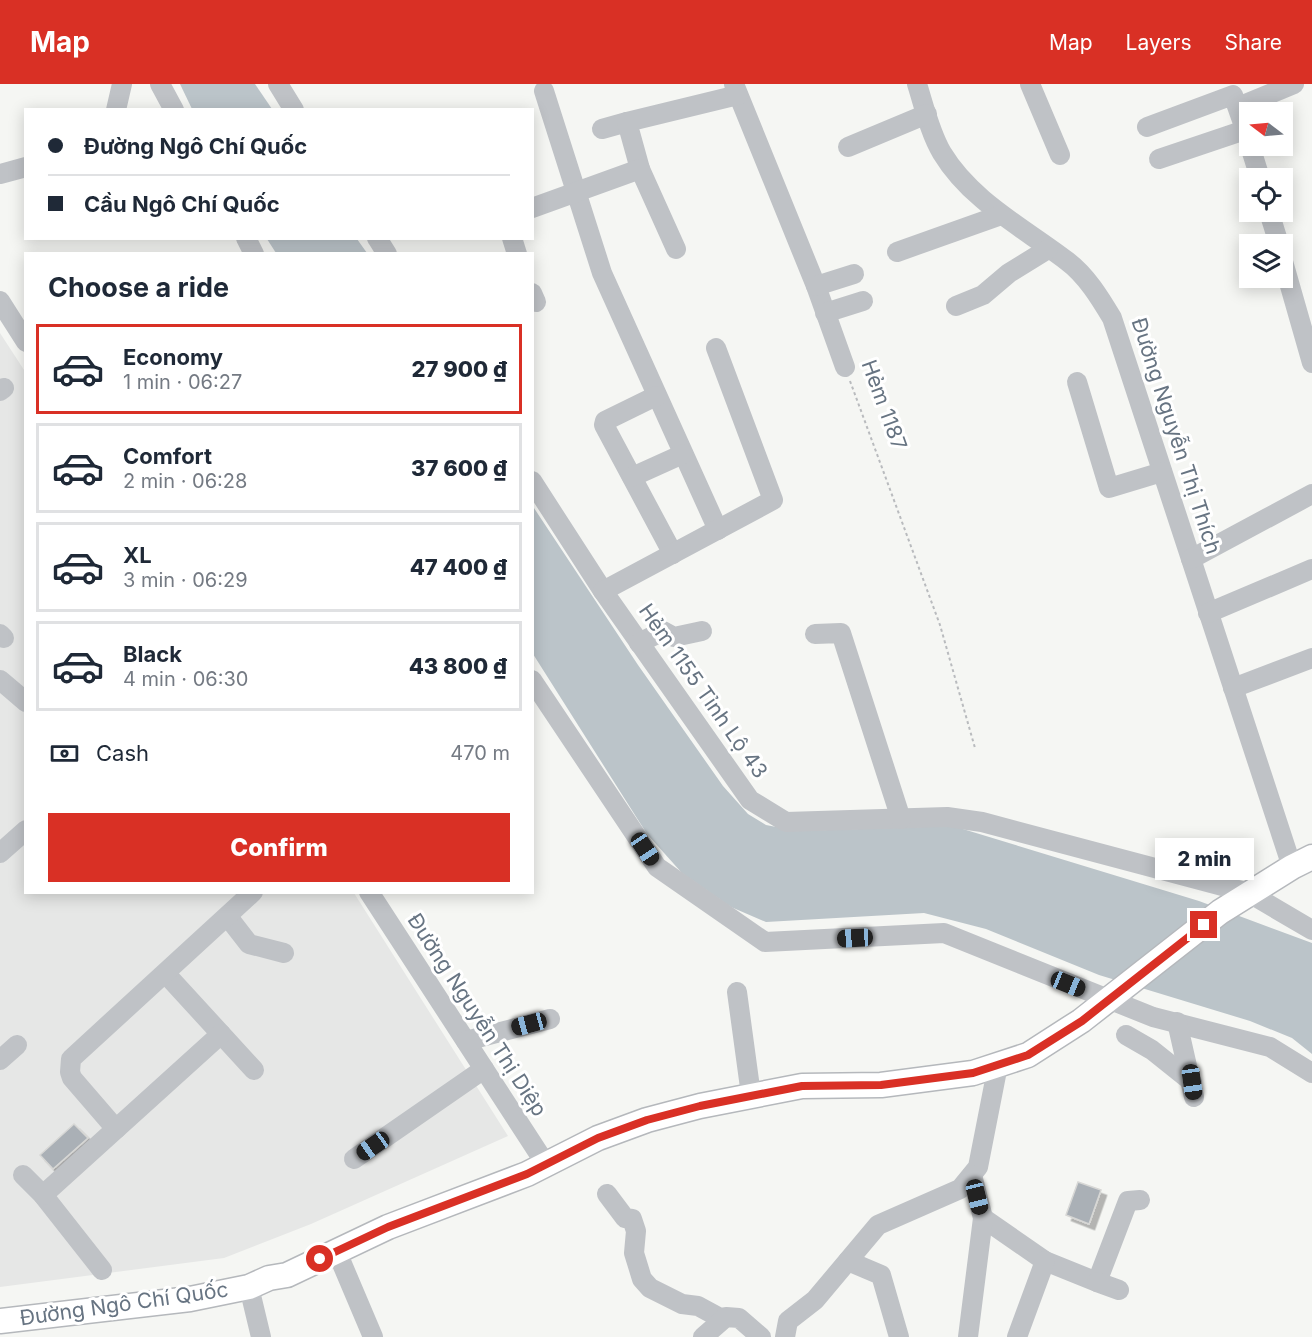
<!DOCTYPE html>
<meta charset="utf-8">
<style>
:root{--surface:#fff;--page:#f2f2f3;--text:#1f2937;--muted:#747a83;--line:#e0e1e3;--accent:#d93025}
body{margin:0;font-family:Inter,sans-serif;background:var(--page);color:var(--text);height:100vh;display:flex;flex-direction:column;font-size:22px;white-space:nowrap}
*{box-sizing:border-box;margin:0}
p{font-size:20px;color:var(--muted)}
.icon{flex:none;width:33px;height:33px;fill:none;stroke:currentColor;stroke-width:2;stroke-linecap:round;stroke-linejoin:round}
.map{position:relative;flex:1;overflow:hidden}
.details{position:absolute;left:24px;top:168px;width:510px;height:642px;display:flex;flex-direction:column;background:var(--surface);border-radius:0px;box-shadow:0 3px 15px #0003}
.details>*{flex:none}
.hud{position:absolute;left:24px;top:24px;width:510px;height:132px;border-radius:0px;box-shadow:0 3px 15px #0003;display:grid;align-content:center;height:132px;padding:0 24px;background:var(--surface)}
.needle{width:39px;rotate:286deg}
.fabs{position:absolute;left:1239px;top:18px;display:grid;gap:12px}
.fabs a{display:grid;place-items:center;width:54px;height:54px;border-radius:0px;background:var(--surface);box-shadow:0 3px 15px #0003;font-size:30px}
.end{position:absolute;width:27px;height:27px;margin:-14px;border:8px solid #d93025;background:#fff;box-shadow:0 0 0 3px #fff}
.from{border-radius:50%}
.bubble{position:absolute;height:42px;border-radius:0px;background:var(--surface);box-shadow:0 3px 15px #0003;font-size:20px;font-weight:800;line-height:42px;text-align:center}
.car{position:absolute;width:18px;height:36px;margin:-18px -9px;border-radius:8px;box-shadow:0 0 4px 2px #0007;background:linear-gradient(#222 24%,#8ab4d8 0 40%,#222 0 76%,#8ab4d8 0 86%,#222 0)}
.hud b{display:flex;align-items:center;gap:21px;height:57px;font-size:22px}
.hud b+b{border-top:2px solid var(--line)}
.hud i{width:15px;height:15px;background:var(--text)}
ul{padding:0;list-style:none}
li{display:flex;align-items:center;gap:18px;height:90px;margin:0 12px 9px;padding:0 12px;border:3px solid var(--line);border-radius:0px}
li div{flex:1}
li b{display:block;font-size:22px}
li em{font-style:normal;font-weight:800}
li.selected{border-color:var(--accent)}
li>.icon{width:54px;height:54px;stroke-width:1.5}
h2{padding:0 24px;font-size:27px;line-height:72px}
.pay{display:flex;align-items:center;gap:15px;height:66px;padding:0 24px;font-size:22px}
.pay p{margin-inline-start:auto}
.action{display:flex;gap:12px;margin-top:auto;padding:12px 24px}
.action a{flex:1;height:69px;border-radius:0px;background:var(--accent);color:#fff;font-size:24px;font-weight:800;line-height:69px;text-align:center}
header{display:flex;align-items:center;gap:36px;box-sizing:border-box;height:84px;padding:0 30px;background:var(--accent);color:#fff}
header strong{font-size:28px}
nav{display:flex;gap:33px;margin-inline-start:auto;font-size:21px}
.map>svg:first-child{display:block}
.built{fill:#e6e7e6}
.water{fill:#bbc4c9}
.building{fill:#aab0b6;stroke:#d7d7d5;stroke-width:1.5;filter:url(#shadow)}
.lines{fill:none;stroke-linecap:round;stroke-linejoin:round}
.major-casing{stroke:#b5b8bc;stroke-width:27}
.path{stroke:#b9bbbe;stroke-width:2;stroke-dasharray:3 3;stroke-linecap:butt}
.minor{stroke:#bfc2c6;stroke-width:20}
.major{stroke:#fff;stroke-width:24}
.route{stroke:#d93025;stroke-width:8}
.labels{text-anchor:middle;stroke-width:6;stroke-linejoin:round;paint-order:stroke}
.street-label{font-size:21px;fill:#677482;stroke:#fff}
</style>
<header>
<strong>Map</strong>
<nav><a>Map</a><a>Layers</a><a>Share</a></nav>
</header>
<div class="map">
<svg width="1312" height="1253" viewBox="0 0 1312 1253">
<defs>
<filter id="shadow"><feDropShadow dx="5.5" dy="5.5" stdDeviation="0" flood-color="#0004"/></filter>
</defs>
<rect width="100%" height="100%" fill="#f5f6f3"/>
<!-- built -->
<path class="built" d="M 0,249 L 26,289 L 26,808 L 354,809 L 508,1052 L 311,1140 L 224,1174 L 0,1203 Z"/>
<!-- water -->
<g class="water">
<path d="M 180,0 L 255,0 L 272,25 L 192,25 Z"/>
<path d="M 267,155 L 357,155 L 367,169 L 276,169 Z"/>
<path d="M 532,421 L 638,581 L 723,702 L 748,730 L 766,741 L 797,747 L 953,742 L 1199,817 L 1312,859 L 1312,970 L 1292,954 L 1250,937 L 1099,891 L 986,845 L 924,829 L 766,838 L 731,823 L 682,789 L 647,750 L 533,570 Z"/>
</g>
<!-- building -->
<g class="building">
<path d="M 74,1040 L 88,1054 L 53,1085 L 40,1071 Z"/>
<path d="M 1078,1098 L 1101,1106 L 1089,1140 L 1066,1131 Z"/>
</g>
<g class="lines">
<defs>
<path id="major" d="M 0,1237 L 190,1215 L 249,1203 L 269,1194 L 287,1191 L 388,1143 L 527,1090 L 598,1054 L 647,1036 L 700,1022 L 802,1002 L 881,1001 L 973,989 L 1028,971 L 1081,937 L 1220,828 L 1292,783 L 1312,773"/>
</defs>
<!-- major casing -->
<use href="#major" class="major-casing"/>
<!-- path -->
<path class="path" d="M 850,297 L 940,541 L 975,664"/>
<!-- minor -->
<g class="minor">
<path d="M 160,0 L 174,26"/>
<path d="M 278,0 L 294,26"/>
<path d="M 734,0 L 816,202 L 845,283"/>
<path d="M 917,0 C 924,22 930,49 942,69 C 971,117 1024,144 1067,177 C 1086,191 1100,214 1112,234 L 1292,783"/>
<path d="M 1030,0 L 1060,71"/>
<path d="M 544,7 L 602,189 L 718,446"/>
<path d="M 1238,23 L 1294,0"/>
<path d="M 116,26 L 122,0"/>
<path d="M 1147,43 L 1233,11 L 1250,59"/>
<path d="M 602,45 L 627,38"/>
<path d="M 1250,62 L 1260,94"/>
<path d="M 848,63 L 927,30"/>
<path d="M 1159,75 L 1245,46"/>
<path d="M 640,85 L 627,38 L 738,11"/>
<path d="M 0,90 L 26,83"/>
<path d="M 532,124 L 640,85 L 676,165"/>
<path d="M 1269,128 L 1279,160"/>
<path d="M 246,154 L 254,170"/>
<path d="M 377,154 L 387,170"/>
<path d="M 512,154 L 517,170"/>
<path d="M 897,168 L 1001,131"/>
<path d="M 1282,174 L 1312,279"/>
<path d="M 816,202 L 854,190"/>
<path d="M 532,209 L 536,218"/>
<path d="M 0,217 L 26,258"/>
<path d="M 956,222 L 983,211 L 1009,189 L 1048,165"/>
<path d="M 825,229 L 863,217"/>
<path d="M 1077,298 L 1109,404 L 1162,388"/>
<path d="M 0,307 L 4,304"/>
<path d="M 656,312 L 605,337 L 604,341 L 673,470"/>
<path d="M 632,393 L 683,370"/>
<path d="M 532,397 L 603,507 L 750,716 L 786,738 L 947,733 L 982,738 L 1249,809 L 1312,846"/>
<path d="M 1191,475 L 1312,410"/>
<path d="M 603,507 L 773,416 L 716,264"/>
<path d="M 1208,529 L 1312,485"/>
<path d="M 0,550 L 4,554"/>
<path d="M 815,550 L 841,549 L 901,735"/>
<path d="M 639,559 L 663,547 L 674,553 L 702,547"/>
<path d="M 0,596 L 26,618"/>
<path d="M 532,596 L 657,783 L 765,858 L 944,849 L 1153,933 L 1270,963 L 1312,989"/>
<path d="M 1233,604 L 1312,574"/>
<path d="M 0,769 L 26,746"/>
<path d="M 369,808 L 545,1079"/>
<path d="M 228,833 L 249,860 L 284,869"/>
<path d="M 166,890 L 254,986"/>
<path d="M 737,908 L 751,1011"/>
<path d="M 1177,938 L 1194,1013"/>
<path d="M 1126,951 L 1152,966 L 1192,998"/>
<path d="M 466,957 L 550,935"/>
<path d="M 0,976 L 17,961"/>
<path d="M 116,1045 L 72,994 L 70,988 L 71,975 L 253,808"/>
<path d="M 354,1075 L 484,985"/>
<path d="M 23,1091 L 43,1111 L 102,1186"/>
<path d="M 607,1110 L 625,1134 L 632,1135 L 636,1147 L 634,1169 L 642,1195 L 650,1204 L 682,1220 L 698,1222 L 722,1235"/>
<path d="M 43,1111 L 221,950"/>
<path d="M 983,1134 L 1045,1177 L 1097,1198 L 1128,1117 L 1140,1116"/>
<path d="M 337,1168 L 373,1253"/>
<path d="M 848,1177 L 881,1191 L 899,1253"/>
<path d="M 1097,1198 L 1119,1206"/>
<path d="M 249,1203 L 261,1253"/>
<path d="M 703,1253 L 726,1233 L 739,1234 L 761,1253"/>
<path d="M 785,1253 L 788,1237 L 815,1216 L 878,1141 L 960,1105 L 978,1083 L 998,981"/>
<path d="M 968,1253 L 983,1134 L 972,1091"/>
<path d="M 1017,1253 L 1045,1177"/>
</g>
<!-- major -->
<use href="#major" class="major"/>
</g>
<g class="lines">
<!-- route -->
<path class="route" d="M 320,1175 L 388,1143 L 527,1090 L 598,1054 L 647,1036 L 700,1022 L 802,1002 L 881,1001 L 973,989 L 1028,971 L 1082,937 L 1204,841"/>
</g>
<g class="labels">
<!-- street labels -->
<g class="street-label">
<text transform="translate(884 321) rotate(70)" y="7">Hẻm 1187</text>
<text transform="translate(1176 352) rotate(72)" y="7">Đường Nguyễn Thị Thích</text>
<text transform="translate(703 607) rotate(55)" y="7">Hẻm 1155 Tỉnh Lộ 43</text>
<text transform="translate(477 931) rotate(57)" y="7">Đường Nguyễn Thị Diệp</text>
<text transform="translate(124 1220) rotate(-8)" y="7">Đường Ngô Chí Quốc</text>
</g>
</g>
</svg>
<div class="fabs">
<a><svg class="needle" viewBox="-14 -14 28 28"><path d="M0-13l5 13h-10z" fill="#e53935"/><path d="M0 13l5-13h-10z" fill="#747a83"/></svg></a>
<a><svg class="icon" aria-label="locate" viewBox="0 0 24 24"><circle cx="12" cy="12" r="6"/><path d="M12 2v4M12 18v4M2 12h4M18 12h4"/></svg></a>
<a><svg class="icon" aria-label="layers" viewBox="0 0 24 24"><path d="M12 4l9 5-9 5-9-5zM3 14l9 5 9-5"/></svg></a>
</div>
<i class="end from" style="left:320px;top:1175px"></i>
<i class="end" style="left:1204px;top:841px"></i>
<div class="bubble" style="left:1155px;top:754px;width:99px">2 min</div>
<i class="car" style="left:645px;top:765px;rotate:146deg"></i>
<i class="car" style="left:855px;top:854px;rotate:267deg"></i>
<i class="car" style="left:1068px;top:900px;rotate:112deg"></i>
<i class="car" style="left:529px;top:940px;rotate:255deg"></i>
<i class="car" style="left:1192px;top:998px;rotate:172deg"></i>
<i class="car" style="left:373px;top:1062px;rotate:235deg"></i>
<i class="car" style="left:977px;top:1113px;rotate:166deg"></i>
<div class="hud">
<b><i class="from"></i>Đường Ngô Chí Quốc</b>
<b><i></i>Cầu Ngô Chí Quốc</b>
</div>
<section class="details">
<h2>Choose a ride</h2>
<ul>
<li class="selected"><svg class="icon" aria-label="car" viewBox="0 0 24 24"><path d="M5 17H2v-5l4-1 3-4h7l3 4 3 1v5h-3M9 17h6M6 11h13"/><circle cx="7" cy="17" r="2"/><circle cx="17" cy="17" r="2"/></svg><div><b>Economy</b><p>1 min · 06:27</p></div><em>27 900 ₫</em></li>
<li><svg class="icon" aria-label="car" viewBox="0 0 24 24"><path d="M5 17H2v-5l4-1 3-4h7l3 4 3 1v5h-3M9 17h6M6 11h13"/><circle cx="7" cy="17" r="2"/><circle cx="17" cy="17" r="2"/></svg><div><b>Comfort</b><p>2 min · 06:28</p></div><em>37 600 ₫</em></li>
<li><svg class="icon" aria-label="car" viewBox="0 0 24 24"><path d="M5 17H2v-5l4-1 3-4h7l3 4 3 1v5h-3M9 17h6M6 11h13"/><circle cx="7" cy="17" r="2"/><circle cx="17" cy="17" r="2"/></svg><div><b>XL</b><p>3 min · 06:29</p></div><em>47 400 ₫</em></li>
<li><svg class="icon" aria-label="car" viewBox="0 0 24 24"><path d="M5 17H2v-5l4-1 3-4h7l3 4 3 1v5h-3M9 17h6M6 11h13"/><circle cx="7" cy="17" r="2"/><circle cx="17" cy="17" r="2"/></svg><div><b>Black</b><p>4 min · 06:30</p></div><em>43 800 ₫</em></li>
</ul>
<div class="pay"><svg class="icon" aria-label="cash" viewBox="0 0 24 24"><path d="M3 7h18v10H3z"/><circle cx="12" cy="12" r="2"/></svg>Cash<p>470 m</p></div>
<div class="action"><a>Confirm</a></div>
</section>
</div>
